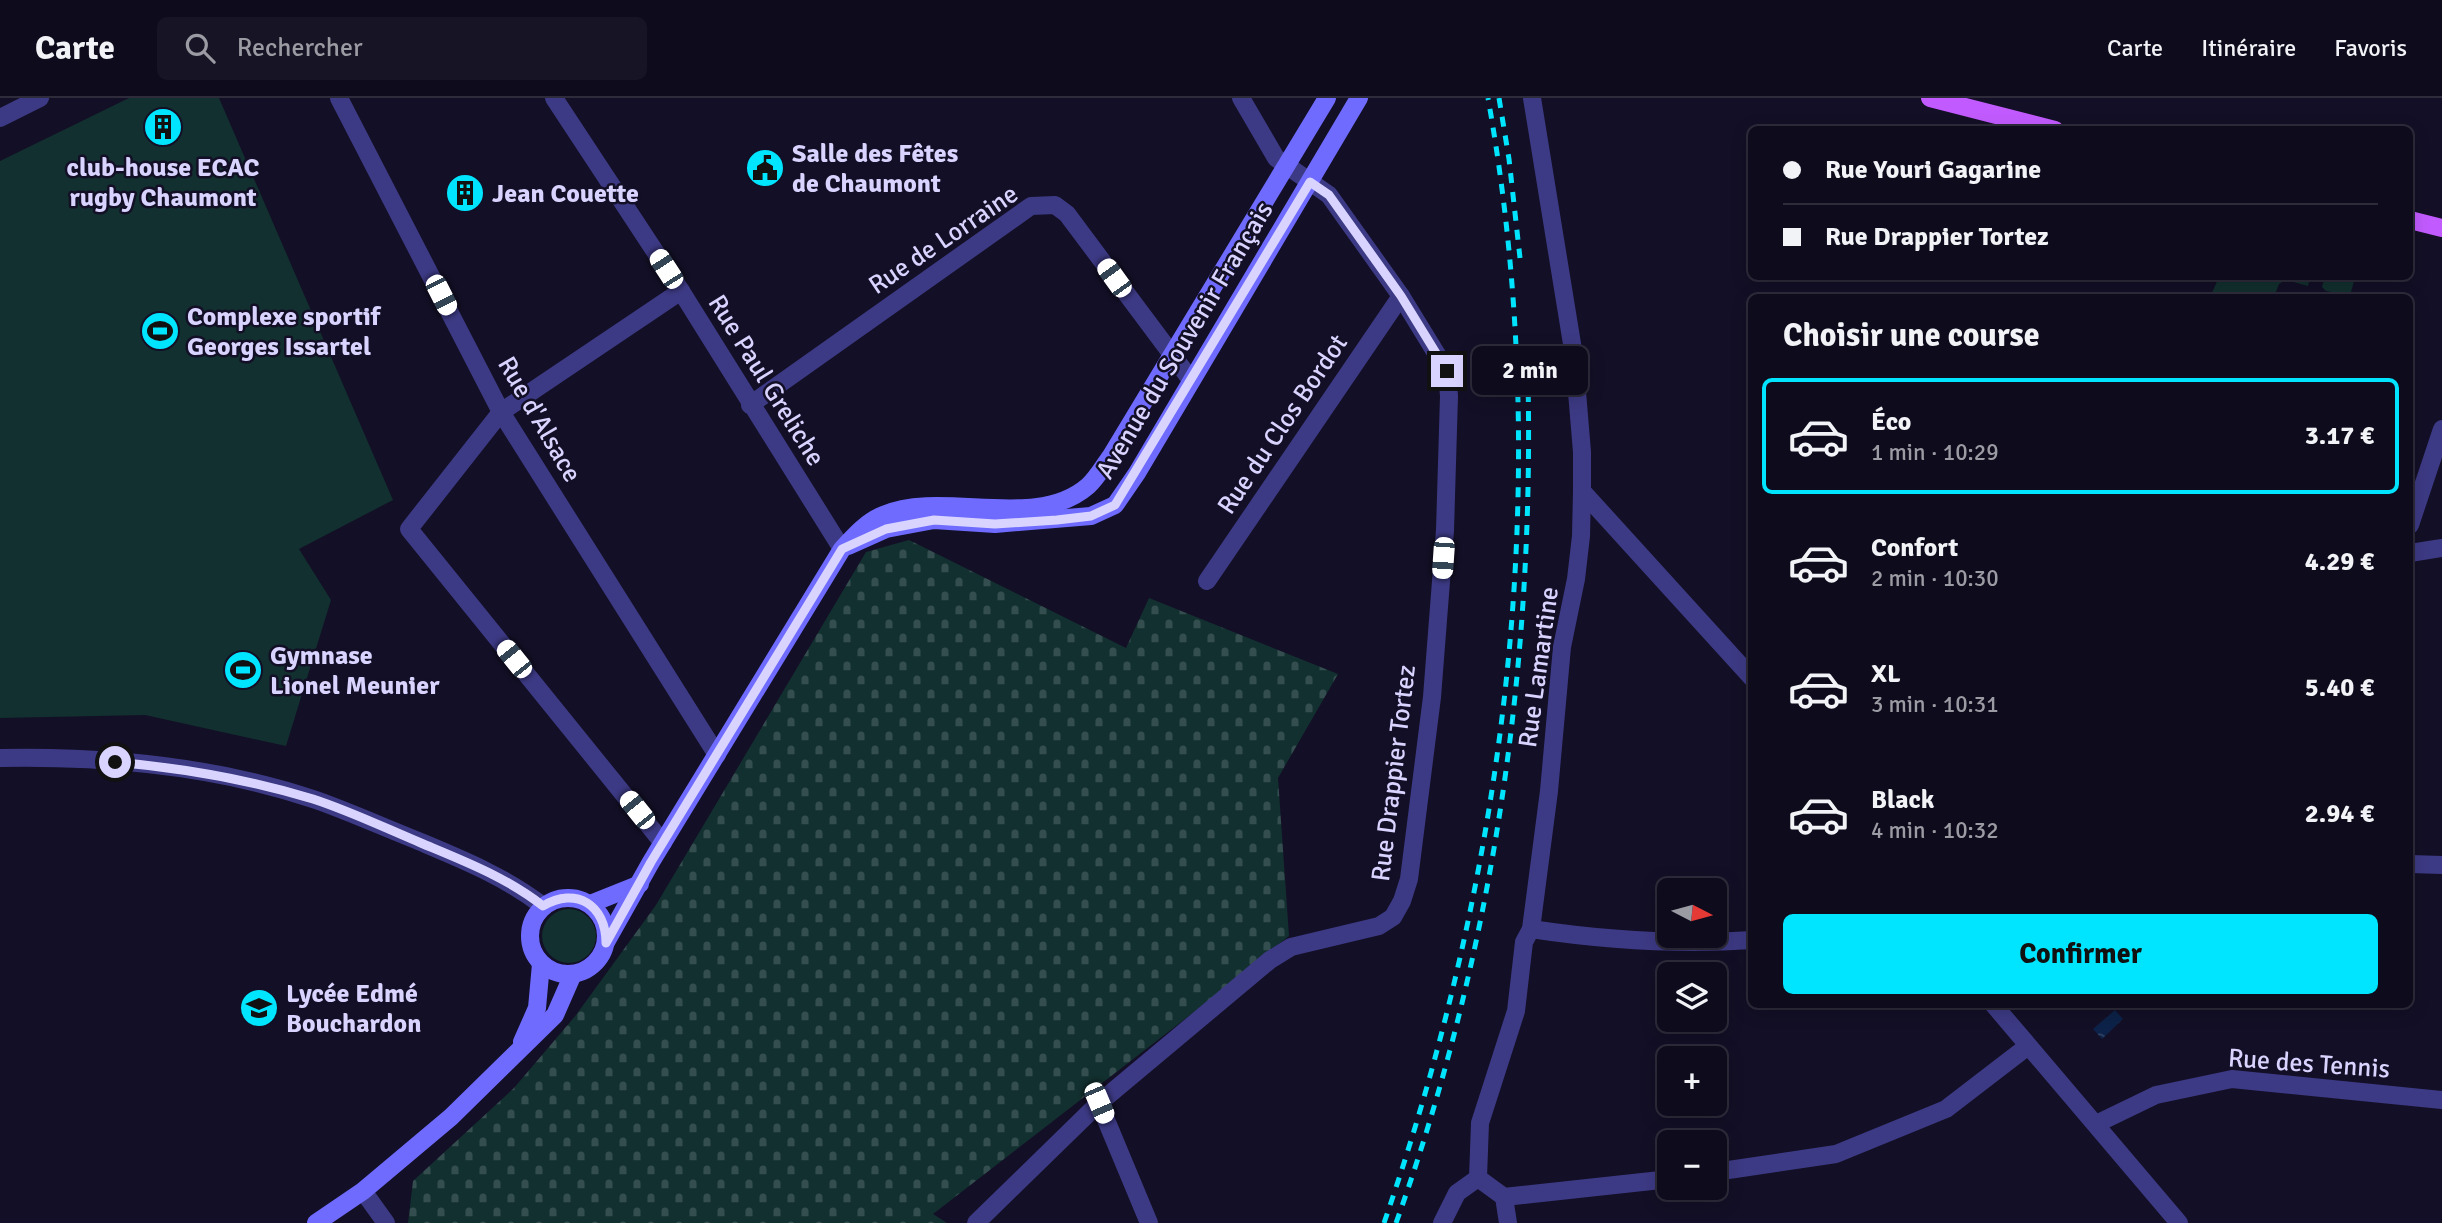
<!DOCTYPE html>
<html lang="fr">
<meta charset="utf-8">
<style>
:root{--surface:#0e0b1c;--page:#171425;--text:#f1f3f6;--muted:#9b9ba3;--line:#2e2b3b;--accent:#00e5ff}
body{margin:0;font-family:Signika,sans-serif;background:var(--page);color:var(--text);height:100vh;display:flex;flex-direction:column;font-size:26px;white-space:nowrap}
*{box-sizing:border-box;margin:0}
p{font-size:23px;color:var(--muted)}
.icon{flex:none;width:38px;height:38px;fill:none;stroke:currentColor;stroke-width:2;stroke-linecap:round;stroke-linejoin:round}
.map{position:relative;flex:1;overflow:hidden}
.drawer{position:absolute;left:1748px;top:196px;width:665px;height:714px;display:flex;flex-direction:column;background:var(--surface);border-radius:10px;box-shadow:0 4px 18px #0003,0 0 0 2px var(--line)}
.drawer>*{flex:none}
.top-card{position:absolute;left:1748px;top:28px;width:665px;height:154px;border-radius:10px;box-shadow:0 4px 18px #0003,0 0 0 2px var(--line);display:grid;align-content:center;height:154px;padding:0 35px;background:var(--surface)}
.needle{width:46px;rotate:96deg}
.buttons{position:absolute;left:1657px;top:780px;display:grid;gap:14px}
.buttons a{display:grid;place-items:center;width:70px;height:70px;border-radius:10px;background:var(--surface);box-shadow:0 4px 18px #0003,0 0 0 2px var(--line);font-size:35px}
.end{position:absolute;width:32px;height:32px;margin:-16px;border:9px solid #d9d4ff;background:#111;box-shadow:0 0 0 4px #111}
.from{border-radius:50%}
.bubble{position:absolute;height:49px;border-radius:10px;background:var(--surface);box-shadow:0 4px 18px #0003,0 0 0 2px var(--line);font-size:23px;font-weight:700;line-height:49px;text-align:center}
.car{position:absolute;width:21px;height:42px;margin:-21px -10px;border-radius:9px;box-shadow:0 0 5px 2px #0007;background:linear-gradient(#fff 24%,#345 0 40%,#fff 0 76%,#345 0 86%,#fff 0)}
.top-card b{display:flex;align-items:center;gap:24px;height:66px;font-size:26px}
.top-card b+b{border-top:2px solid var(--line)}
.top-card i{width:18px;height:18px;background:var(--text)}
ul{padding:0;list-style:none}
li{display:flex;align-items:center;gap:21px;height:116px;margin:0 14px 10px;padding:0 21px;border:4px solid transparent;border-radius:10px}
li div{flex:1}
li b{display:block;font-size:26px}
li em{font-style:normal;font-weight:700}
li.on{border-color:var(--accent)}
li>.icon{width:63px;height:63px;stroke-width:1.5}
h2{padding:0 35px;font-size:32px;line-height:84px}
.primary-button{display:flex;gap:14px;margin-top:auto;padding:14px 35px}
.primary-button a{flex:1;height:80px;border-radius:10px;background:var(--accent);color:#111;font-size:28px;font-weight:700;line-height:80px;text-align:center}
header{display:flex;align-items:center;gap:42px;box-sizing:border-box;height:98px;padding:0 35px;background:var(--surface);border-bottom:2px solid var(--line)}
header strong{font-size:33px}
nav{display:flex;gap:38px;margin-inline-start:auto;font-size:24px}
.search{width:490px;height:63px;background:var(--page);display:flex;align-items:center;gap:18px;box-sizing:border-box;padding:0 24px;border-radius:10px;color:var(--muted);font-size:26px}
.map>svg:first-child{display:block}
.green{fill:#12302f}
.cemetery{fill:url(#cemetery-stones)}
.water{fill:url(#water-ripples)}
.lines{fill:none;stroke-linecap:round;stroke-linejoin:round}
.street{stroke:#3d3a85;stroke-width:18}
.secondary{stroke:#6f6bff;stroke-width:18}
.primary{stroke:#c25bff;stroke-width:18}
.rail{stroke:#00e5ff;stroke-width:5;stroke-dasharray:10 9;stroke-linecap:butt}
.route{stroke:#d9d4ff;stroke-width:9}
.labels{text-anchor:middle;stroke-width:5;stroke-linejoin:round;paint-order:stroke}
.poi-label{font-size:26px;font-weight:bold;fill:#d9d4ff;stroke:#130f26;text-anchor:start}
.street-label{font-size:26px;fill:#d9d4ff;stroke:#130f26}
</style>
<header>
<strong>Carte</strong>
<div class="search"><svg class="icon" aria-label="search" viewBox="0 0 24 24"><circle cx="10" cy="10" r="6"/><path d="M15 15l6 6"/></svg>Rechercher</div>
<nav><a>Carte</a><a>Itinéraire</a><a>Favoris</a></nav>
</header>
<div class="map">
<svg width="2442" height="1125" viewBox="0 0 2442 1125">
<defs>
<pattern id="cemetery-stones" width="16" height="16" patternUnits="userSpaceOnUse" patternTransform="scale(1.75)"><rect width="16" height="16" fill="#12302f"/><path d="M2 7V4a2 2 0 0 1 4 0v3zM10 15v-3a2 2 0 0 1 4 0v3z" fill="#344d4e"/></pattern>
<pattern id="water-ripples" width="26" height="14" patternUnits="userSpaceOnUse" patternTransform="scale(1.75)"><rect width="26" height="14" fill="#0c2248"/><path d="M2 4q2-2 4 0t4 0M15 11q2-2 4 0t4 0" fill="none" stroke="#2f4163"/></pattern>
</defs>
<rect width="100%" height="100%" fill="#130f26"/>
<!-- green -->
<g class="green">
<path d="M 129,0 L 219,0 L 393,402 L 299,451 L 331,502 L 286,648 L 145,617 L 0,620 L 0,63 Z"/>
<path d="M 2219,179 L 2219,178 L 2310,179 L 2308,188 L 2286,182 L 2279,186 L 2274,199 L 2210,199 Z"/>
<path d="M 2325,179 L 2355,179 L 2350,198 L 2326,193 L 2322,189 Z"/>
<circle cx="569" cy="838" r="27"/>
</g>
<!-- cemetery -->
<path class="cemetery" d="M 909,442 L 1126,550 L 1149,500 L 1338,576 L 1278,680 L 1289,838 L 1203,907 L 933,1116 L 947,1125 L 408,1125 L 413,1083 L 514,990 L 576,917 L 656,807 L 866,454 Z"/>
<!-- water -->
<path class="water" d="M 2115,912 L 2123,921 L 2102,941 L 2093,931 Z"/>
<g class="lines">
<!-- street -->
<g class="street">
<path d="M 339,0 L 501,314 L 717,657"/>
<path d="M 554,0 L 681,193 L 842,451"/>
<path d="M 0,20 L 40,0"/>
<path d="M 750,307 L 1031,108 L 1055,107 L 1067,116 L 1191,282"/>
<path d="M 1582,393 L 1752,580"/>
<path d="M 2410,427 L 2442,331"/>
<path d="M 2410,455 L 2442,450"/>
<path d="M 1207,483 L 1401,198"/>
<path d="M 0,660 C 105,658 216,668 316,702 C 350,714 383,729 416,742 C 461,761 504,778 543,808"/>
<path d="M 663,745 L 409,431 L 501,314 L 681,193"/>
<path d="M 2410,766 L 2442,767"/>
<path d="M 1531,831 C 1604,842 1678,847 1752,842"/>
<path d="M 1993,906 L 2179,1125"/>
<path d="M 1099,1005 L 1149,1125"/>
<path d="M 2096,1026 L 2156,997 L 2232,981 L 2442,1002"/>
<path d="M 1715,1074 L 1836,1056 L 1946,1011 L 2028,948"/>
<path d="M 1478,1080 L 1504,1099 L 1508,1125"/>
<path d="M 363,1093 L 386,1125"/>
<path d="M 1504,1099 L 1670,1081"/>
<path d="M 976,1125 L 1099,1005 L 1270,862 L 1291,849 L 1379,828 L 1393,819 L 1402,803 L 1409,781 L 1432,599 L 1445,432 L 1449,298 L 1447,273 L 1401,198 L 1329,97 L 1276,60 L 1241,0"/>
<path d="M 1442,1125 L 1457,1095 L 1478,1080 L 1480,1025 L 1516,913 L 1524,844 L 1531,831 L 1549,693 L 1562,549 L 1576,481 L 1581,438 L 1582,393 L 1582,354 L 1574,258 L 1532,0"/>
</g>
<!-- secondary -->
<g class="secondary">
<path d="M 848,448 L 886,431 L 934,422 L 995,426 L 1091,418 L 1115,407 L 1137,375 L 1359,0"/>
<circle cx="568" cy="838" r="38"/>
<path d="M 590,806 L 640,786"/>
<path d="M 606,844 L 651,764 L 842,451 C 854,438 866,424 883,417 C 943,391 1035,434 1088,388 C 1097,380 1104,367 1111,358 L 1327,0"/>
<path d="M 522,944 L 537,910 L 541,866"/>
<path d="M 316,1125 L 363,1093 L 451,1019 L 555,917 L 573,876"/>
</g>
<!-- primary -->
<g class="primary">
<path d="M 1930,0 L 2055,32"/>
<path d="M 2410,122 L 2442,130"/>
</g>
<!-- rail -->
<g class="rail">
<path d="M 1499,0 L 1509,61 L 1520,160"/>
<path d="M 1384,1125 C 1508,767 1555,375 1488,0"/>
<path d="M 1396,1125 C 1493,855 1534,568 1528,282"/>
</g>
</g>
<g class="lines">
<!-- route -->
<path class="route" d="M 115,664 C 182,670 248,681 313,701 C 350,713 385,730 421,745 C 464,763 506,779 543,808 C 576,788 606,807 606,845 L 651,764 L 842,451 L 886,431 L 934,422 L 995,426 L 1057,422 L 1091,418 L 1115,407 L 1310,84 L 1329,97 L 1401,198 L 1447,273"/>
</g>
<!-- icons -->
<defs>
<symbol id="building-disc" viewBox="-11 -11 22 22"><circle r="9.5" fill="#00e5ff" stroke="#130f26"/><path d="M-4-6H4V6H1V3H-1V6H-4ZM-2.5-4.3h1.7v1.8h-1.7ZM.8-4.3h1.7v1.8H.8ZM-2.5-1h1.7V.8h-1.7ZM.8-1h1.7V.8H.8Z" fill="#111"/></symbol>
<symbol id="civic-disc" viewBox="-11 -11 22 22"><circle r="9.5" fill="#00e5ff" stroke="#130f26"/><path d="M-.6-6.5H3V-4.5H.6V-3L4-1V1h2V6H-6V1h2V-1L-.6-3ZM-1.2 2.5V6h2.4V2.5Z" fill="#111"/></symbol>
<symbol id="stadium-disc" viewBox="-11 -11 22 22"><circle r="9.5" fill="#00e5ff" stroke="#130f26"/><path d="M0-5a6.5 5 0 1 0 0 10a6.5 5 0 1 0 0-10ZM-3.5-1.8h7v3.6h-7Z" fill="#111"/></symbol>
<symbol id="school-disc" viewBox="-11 -11 22 22"><circle r="9.5" fill="#00e5ff" stroke="#130f26"/><path d="M0-5L7-2L0 1L-7-2ZM-4 1L0 2.5L4 1V4Q0 6-4 4Z" fill="#111"/></symbol>
</defs>
<g fill-rule="evenodd">
<use href="#building-disc" x="141" y="7" width="44" height="44"/>
<use href="#civic-disc" x="743" y="48" width="44" height="44"/>
<use href="#building-disc" x="443" y="73" width="44" height="44"/>
<use href="#stadium-disc" x="138" y="211" width="44" height="44"/>
<use href="#stadium-disc" x="221" y="550" width="44" height="44"/>
<use href="#school-disc" x="237" y="888" width="44" height="44"/>
</g>
<g class="labels">
<!-- poi labels -->
<g class="poi-label">
<text x="792" y="64">Salle des Fêtes<tspan x="792" dy="30">de Chaumont</tspan></text>
<text x="163" y="78" text-anchor="middle">club-house ECAC<tspan x="163" dy="30">rugby Chaumont</tspan></text>
<text x="492" y="104">Jean Couette</text>
<text x="187" y="227">Complexe sportif<tspan x="187" dy="30">Georges Issartel</tspan></text>
<text x="270" y="566">Gymnase<tspan x="270" dy="30">Lionel Meunier</tspan></text>
<text x="286" y="904">Lycée Edmé<tspan x="286" dy="30">Bouchardon</tspan></text>
</g>
<!-- street labels -->
<g class="street-label">
<text transform="translate(943 141) rotate(-34)" y="9">Rue de Lorraine</text>
<text transform="translate(1184 242) rotate(-59)" y="9">Avenue du Souvenir Français</text>
<text transform="translate(767 282) rotate(58)" y="9">Rue Paul Greliche</text>
<text transform="translate(540 321) rotate(60)" y="9">Rue d'Alsace</text>
<text transform="translate(1282 326) rotate(-56)" y="9">Rue du Clos Bordot</text>
<text transform="translate(1538 569) rotate(-82)" y="9">Rue Lamartine</text>
<text transform="translate(1393 675) rotate(-83)" y="9">Rue Drappier Tortez</text>
<text transform="translate(2309 965) rotate(4)" y="9">Rue des Tennis</text>
</g>
</g>
</svg>
<div class="buttons">
<a><svg class="needle" viewBox="-14 -14 28 28"><path d="M0-13l5 13h-10z" fill="#e53935"/><path d="M0 13l5-13h-10z" fill="#9b9ba3"/></svg></a>
<a><svg class="icon" aria-label="layers" viewBox="0 0 24 24"><path d="M12 4l9 5-9 5-9-5zM3 14l9 5 9-5"/></svg></a>
<a>+</a>
<a>−</a>
</div>
<i class="end from" style="left:115px;top:664px"></i>
<i class="end" style="left:1447px;top:273px"></i>
<div class="bubble" style="left:1472px;top:248px;width:116px">2 min</div>
<i class="car" style="left:666px;top:171px;rotate:327deg"></i>
<i class="car" style="left:1114px;top:180px;rotate:324deg"></i>
<i class="car" style="left:441px;top:197px;rotate:153deg"></i>
<i class="car" style="left:1443px;top:460px;rotate:184deg"></i>
<i class="car" style="left:514px;top:561px;rotate:321deg"></i>
<i class="car" style="left:637px;top:712px;rotate:321deg"></i>
<i class="car" style="left:1099px;top:1005px;rotate:157deg"></i>
<div class="top-card">
<b><i class="from"></i>Rue Youri Gagarine</b>
<b><i></i>Rue Drappier Tortez</b>
</div>
<section class="drawer">
<h2>Choisir une course</h2>
<ul>
<li class="on"><svg class="icon" aria-label="car" viewBox="0 0 24 24"><path d="M5 17H2v-5l4-1 3-4h7l3 4 3 1v5h-3M9 17h6M6 11h13"/><circle cx="7" cy="17" r="2"/><circle cx="17" cy="17" r="2"/></svg><div><b>Éco</b><p>1 min · 10:29</p></div><em>3.17 €</em></li>
<li><svg class="icon" aria-label="car" viewBox="0 0 24 24"><path d="M5 17H2v-5l4-1 3-4h7l3 4 3 1v5h-3M9 17h6M6 11h13"/><circle cx="7" cy="17" r="2"/><circle cx="17" cy="17" r="2"/></svg><div><b>Confort</b><p>2 min · 10:30</p></div><em>4.29 €</em></li>
<li><svg class="icon" aria-label="car" viewBox="0 0 24 24"><path d="M5 17H2v-5l4-1 3-4h7l3 4 3 1v5h-3M9 17h6M6 11h13"/><circle cx="7" cy="17" r="2"/><circle cx="17" cy="17" r="2"/></svg><div><b>XL</b><p>3 min · 10:31</p></div><em>5.40 €</em></li>
<li><svg class="icon" aria-label="car" viewBox="0 0 24 24"><path d="M5 17H2v-5l4-1 3-4h7l3 4 3 1v5h-3M9 17h6M6 11h13"/><circle cx="7" cy="17" r="2"/><circle cx="17" cy="17" r="2"/></svg><div><b>Black</b><p>4 min · 10:32</p></div><em>2.94 €</em></li>
</ul>
<div class="primary-button"><a>Confirmer</a></div>
</section>
</div>
